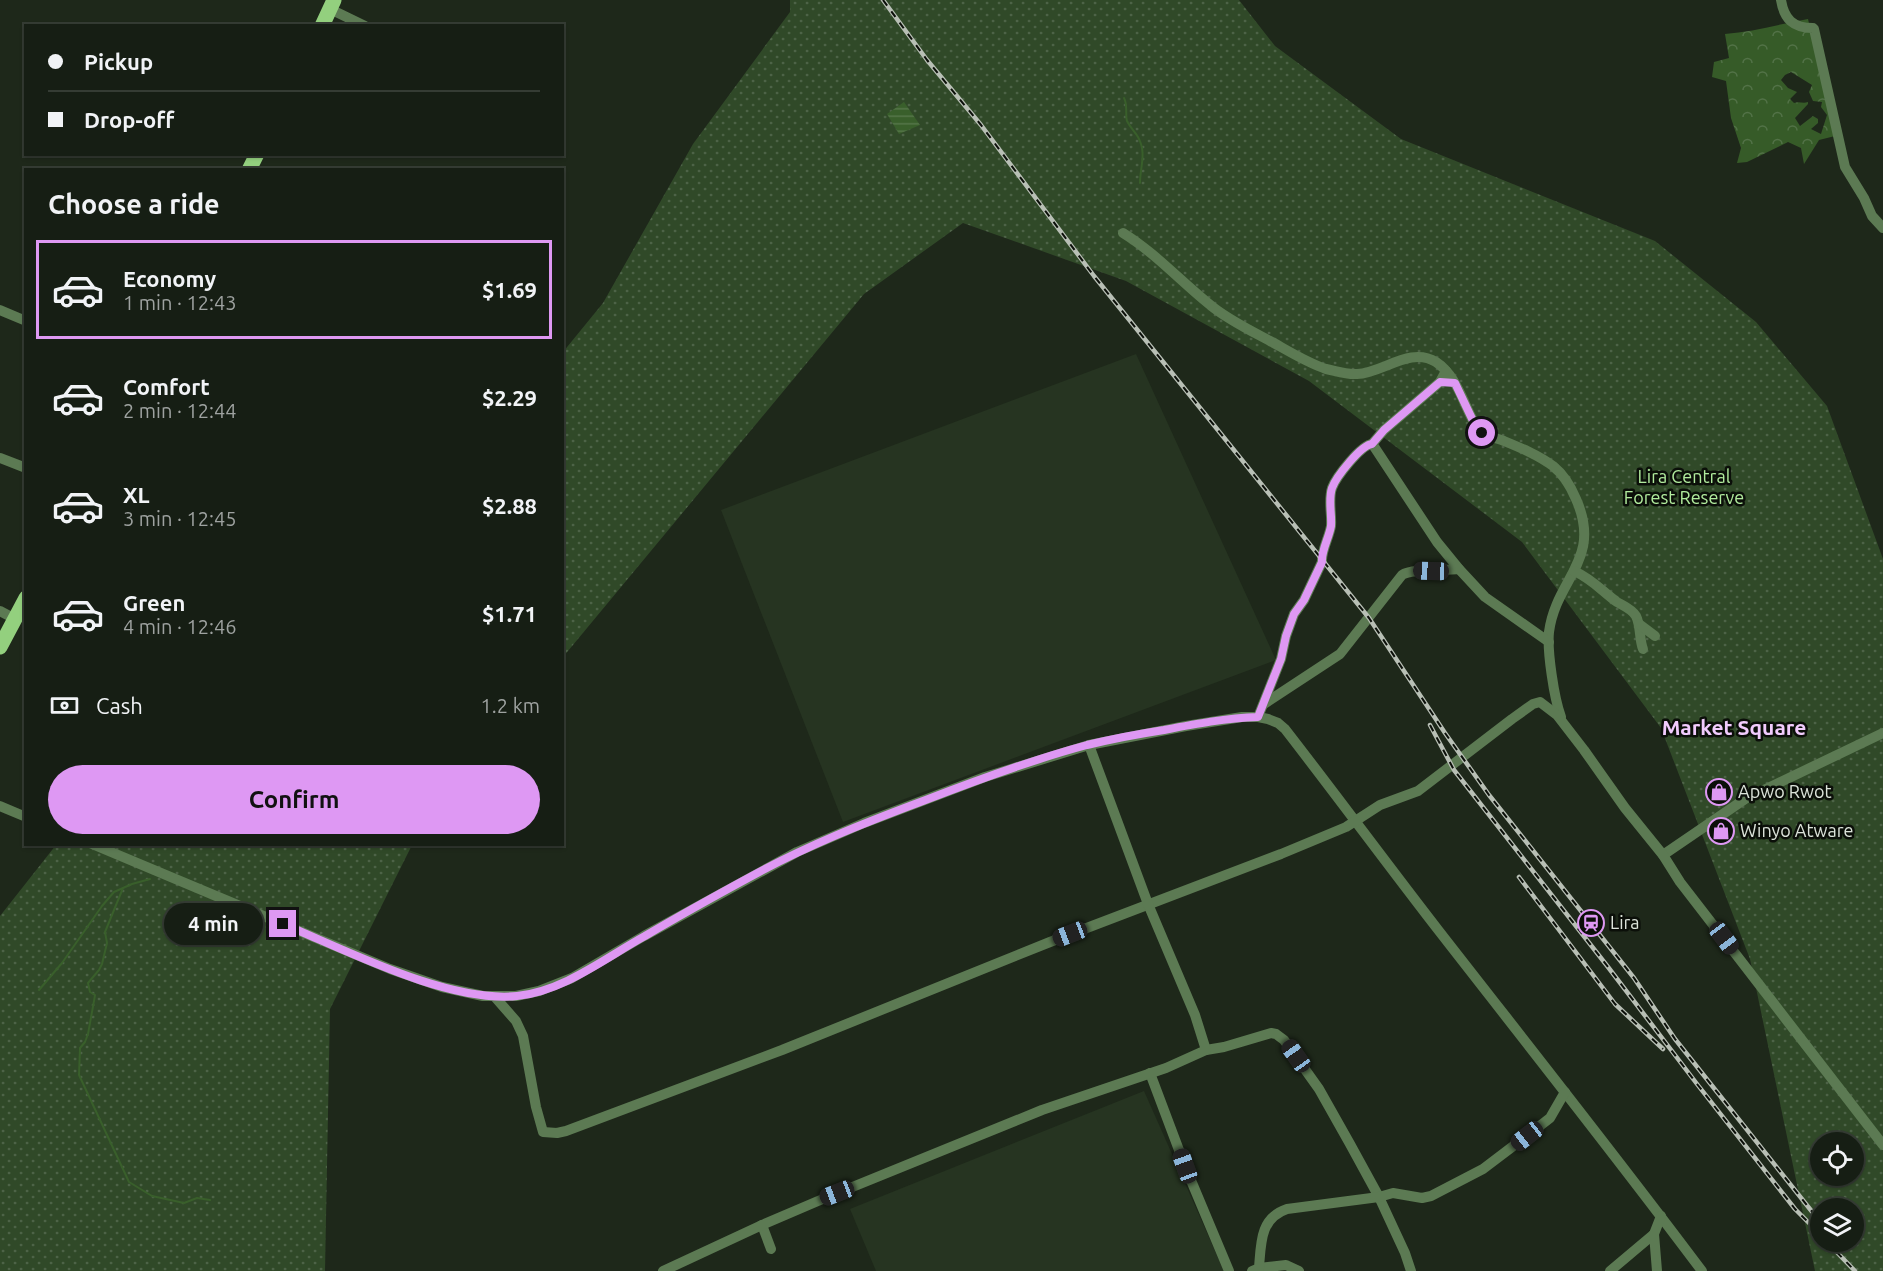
<!DOCTYPE html>
<meta charset="utf-8">
<style>
:root{--surface:#161e14;--page:#1f271d;--text:#f1f3f6;--muted:#9ea2a0;--line:#353c34;--accent:#de98f3}
body{margin:0;font-family:Ubuntu,sans-serif;background:var(--page);color:var(--text);height:100vh;display:flex;flex-direction:column;font-size:22px;white-space:nowrap}
*{box-sizing:border-box;margin:0}
p{font-size:20px;color:var(--muted)}
.icon{flex:none;width:33px;height:33px;fill:none;stroke:currentColor;stroke-width:2;stroke-linecap:round;stroke-linejoin:round}
.map{position:relative;flex:1;overflow:hidden}
.sheet{position:absolute;left:24px;top:168px;width:540px;height:678px;display:flex;flex-direction:column;background:var(--surface);border-radius:0px;box-shadow:0 2px 4px #0004,0 0 0 2px var(--line)}
.sheet>*{flex:none}
.hud{position:absolute;left:24px;top:24px;width:540px;height:132px;border-radius:0px;box-shadow:0 2px 4px #0004,0 0 0 2px var(--line);display:grid;align-content:center;height:132px;padding:0 24px;background:var(--surface)}
.fabs{position:absolute;left:1810px;top:1132px;display:grid;gap:12px}
.fabs a{display:grid;place-items:center;width:54px;height:54px;border-radius:50%;background:var(--surface);box-shadow:0 2px 4px #0004,0 0 0 2px var(--line);font-size:30px}
.end{position:absolute;width:27px;height:27px;margin:-14px;border:8px solid #de98f3;background:#111;box-shadow:0 0 0 3px #111}
.from{border-radius:50%}
.bubble{position:absolute;height:42px;border-radius:21px;background:var(--surface);box-shadow:0 2px 4px #0004,0 0 0 2px var(--line);font-size:20px;font-weight:700;line-height:42px;text-align:center}
.car{position:absolute;width:18px;height:36px;margin:-18px -9px;border-radius:8px;box-shadow:0 0 4px 2px #0007;background:linear-gradient(#222 24%,#8ab4d8 0 40%,#222 0 76%,#8ab4d8 0 86%,#222 0)}
.hud b{display:flex;align-items:center;gap:21px;height:57px;font-size:22px}
.hud b+b{border-top:2px solid var(--line)}
.hud i{width:15px;height:15px;background:var(--text)}
ul{padding:0;list-style:none}
li{display:flex;align-items:center;gap:18px;height:99px;margin:0 12px 9px;padding:0 12px;border:3px solid transparent;border-radius:0px}
li div{flex:1}
li b{display:block;font-size:22px}
li em{font-style:normal;font-weight:700}
li.active{border-color:var(--accent)}
li>.icon{width:54px;height:54px;stroke-width:1.5}
h2{padding:0 24px;font-size:27px;line-height:72px}
.pay{display:flex;align-items:center;gap:15px;height:66px;padding:0 24px;font-size:22px}
.pay p{margin-inline-start:auto}
.primary-button{display:flex;gap:12px;margin-top:auto;padding:12px 24px}
.primary-button a{flex:1;height:69px;border-radius:36px;background:var(--accent);color:#111;font-size:24px;font-weight:700;line-height:69px;text-align:center}
.map>svg:first-child{display:block}
.built{fill:#263421}
.forest{fill:url(#forest-crowns);fill-rule:evenodd}
.park{fill:url(#park-dots);fill-rule:evenodd}
.water{fill:url(#water-rules)}
.lines{fill:none;stroke-linecap:round;stroke-linejoin:round}
.stream{stroke:#395f2b;stroke-width:2}
.street{stroke:#5c7a53;stroke-width:10}
.primary{stroke:#93d07e;stroke-width:15}
.rail-casing{stroke:#b8bfb5;stroke-width:4.5}
.rail{stroke:#0b0f09;stroke-width:2;stroke-dasharray:7;stroke-linecap:butt}
.route{stroke:#de98f3;stroke-width:8}
.labels{text-anchor:middle;stroke-width:5;stroke-linejoin:round;paint-order:stroke}
.park-label{font-size:18px;fill:#b1eb9d;stroke:#0b0f09}
.poi-label{font-size:18px;fill:#dce3da;stroke:#0b0f09;text-anchor:start}
.quarter-label{font-size:21px;font-weight:bold;fill:#f1cbfd;stroke:#0b0f09}
</style>
<div class="map">
<svg width="1883" height="1271" viewBox="0 0 1883 1271">
<defs>
<pattern id="forest-crowns" width="20" height="18" patternUnits="userSpaceOnUse" patternTransform="scale(1.5)"><rect width="20" height="18" fill="#365b28"/><path d="M2 6a3 3 0 1 1 6 0M12 15a3 3 0 1 1 6 0" fill="none" stroke="#527247"/></pattern>
<pattern id="park-dots" width="8" height="8" patternUnits="userSpaceOnUse" patternTransform="scale(1.5)"><rect width="8" height="8" fill="#304928"/><path d="M2 2h.1M6 6h.1" fill="none" stroke="#4d6347" stroke-width="1.8" stroke-linecap="round"/></pattern>
<pattern id="water-rules" width="6" height="5" patternUnits="userSpaceOnUse" patternTransform="scale(1.5)"><rect width="6" height="5" fill="#395f2b"/><path d="M0 2.5h6" fill="none" stroke="#557649"/></pattern>
</defs>
<rect width="100%" height="100%" fill="#1e281a"/>
<!-- built -->
<g class="built">
<path d="M 1136,354 L 1276,660 L 843,822 L 721,510 Z"/>
<path d="M 1144,1091 L 1224,1271 L 876,1271 L 850,1209 Z"/>
</g>
<!-- forest -->
<path class="forest" d="M 1808,19 L 1835,136 L 1819,140 L 1804,164 L 1801,148 L 1788,142 L 1747,162 L 1737,163 L 1741,148 L 1731,118 L 1726,81 L 1712,77 L 1714,62 L 1729,58 L 1725,34 C 1752,32 1780,24 1808,19 ZM 1791,72 L 1812,85 L 1809,92 L 1813,101 L 1822,102 L 1821,107 L 1827,115 L 1821,134 L 1811,129 L 1818,123 L 1818,119 L 1813,116 L 1800,126 L 1795,118 L 1808,104 L 1808,102 C 1803,104 1799,101 1794,103 L 1790,99 L 1797,92 L 1788,88 L 1781,80 L 1785,75 Z"/>
<!-- park -->
<g class="park">
<path d="M 790,0 L 1239,0 L 1275,46 L 1401,139 L 1655,241 L 1756,322 L 1827,406 L 1883,559 L 1883,1271 L 1815,1271 L 1750,959 L 1661,728 L 1522,542 L 1309,381 L 1126,281 L 963,223 L 864,294 L 563,657 L 563,352 L 603,303 L 693,144 L 790,12 ZM 1821,1143 L 1854,1143 L 1854,1176 L 1821,1176 ZM 1821,1209 L 1854,1209 L 1854,1242 L 1821,1242 Z"/>
<path d="M 56,845 L 412,845 L 330,1009 L 325,1271 L 0,1271 L 0,916 Z"/>
</g>
<!-- water -->
<path class="water" d="M 904,102 L 920,125 L 899,134 L 887,114 Z"/>
<g class="lines">
<!-- stream -->
<g class="stream">
<path d="M 1124,98 C 1128,105 1125,114 1127,121 C 1130,127 1135,132 1138,137 C 1147,153 1140,167 1140,183"/>
<path d="M 562,447 L 565,444"/>
<path d="M 123,888 L 105,932 L 107,943 L 102,964 L 99,970 L 88,983 L 90,992 L 95,995 L 94,1001 L 88,1034 L 85,1042 L 80,1048 L 79,1075 L 129,1182 L 152,1196 L 184,1203 L 197,1198 L 210,1200"/>
<path d="M 39,990 L 62,963 L 102,906 L 114,892 L 132,884 L 150,879"/>
</g>
<!-- street -->
<g class="street">
<path d="M 1781,0 C 1784,19 1793,28 1813,28 L 1814,29 L 1845,167 L 1864,198 L 1872,216 L 1883,228"/>
<path d="M 330,9 L 365,26"/>
<path d="M 1123,233 C 1157,254 1183,284 1214,308 C 1235,324 1258,334 1281,347 C 1295,355 1311,364 1326,369 C 1336,371 1347,375 1357,374 C 1383,373 1410,346 1436,362 C 1459,377 1464,409 1479,431 C 1486,436 1496,438 1504,441 C 1521,448 1538,455 1553,466 C 1563,474 1571,487 1576,499 C 1603,560 1556,578 1549,632 C 1547,651 1554,698 1561,717"/>
<path d="M 0,310 L 26,321"/>
<path d="M 1372,444 L 1384,430 L 1440,382 L 1446,371"/>
<path d="M 0,458 L 26,468"/>
<path d="M 1574,571 C 1592,579 1602,591 1617,602 C 1624,606 1632,609 1636,616 C 1641,626 1639,639 1643,649"/>
<path d="M 0,611 L 15,619"/>
<path d="M 1639,624 L 1655,636"/>
<path d="M 1264,704 L 1340,654 L 1402,575 C 1412,568 1445,571 1459,569"/>
<path d="M 1258,717 L 1281,659 L 1286,636 L 1294,614 L 1304,600 L 1322,562 C 1321,551 1329,538 1331,526 C 1332,514 1328,500 1332,488 C 1336,477 1361,445 1372,444 L 1375,448 L 1437,542 L 1459,569 L 1485,597 L 1549,642"/>
<path d="M 0,806 L 26,817"/>
<path d="M 92,844 L 390,969 L 442,987 L 483,996 L 516,996 L 539,991 L 572,978 L 644,936 L 797,852 L 864,823 L 985,777 L 1089,745 L 1186,726 L 1242,717 L 1258,717 L 1268,719 L 1278,723 L 1285,729 C 1337,796 1387,864 1439,931 C 1527,1044 1616,1156 1702,1271"/>
<path d="M 1663,855 L 1745,799 L 1883,733"/>
<path d="M 494,996 L 516,1021 L 523,1036 L 536,1107 L 543,1132 L 557,1133 L 566,1131 L 782,1050 L 1050,942 L 1281,854 L 1346,827 L 1380,805 L 1418,791 L 1512,719 L 1533,704 L 1540,702 L 1557,715 L 1584,750 L 1625,808 L 1663,855 L 1680,882 L 1883,1145"/>
<path d="M 1206,1050 L 1224,1047 L 1271,1033 L 1276,1034 L 1284,1040 L 1319,1089 L 1350,1144 L 1379,1197 L 1405,1253 L 1411,1271"/>
<path d="M 1150,1073 L 1185,1166 L 1229,1271"/>
<path d="M 762,1225 L 771,1249"/>
<path d="M 1259,1268 L 1286,1265 L 1299,1271"/>
<path d="M 663,1271 L 762,1225 L 818,1201 L 1042,1110 L 1166,1068 L 1206,1050 L 1195,1015 L 1148,904 L 1089,745"/>
<path d="M 1252,1271 L 1259,1268 C 1261,1243 1260,1218 1287,1209 L 1379,1197 L 1393,1193 L 1422,1198 L 1431,1196 L 1483,1169 L 1541,1125 L 1550,1118 L 1565,1092"/>
<path d="M 1610,1271 L 1654,1234"/>
<path d="M 1657,1271 L 1654,1234 L 1661,1216"/>
</g>
<!-- primary -->
<g class="primary">
<path d="M 322,26 L 334,0"/>
<path d="M 249,170 L 257,154"/>
<path d="M 0,647 L 26,598"/>
</g>
<defs>
<g id="rail">
<path d="M 883,0 L 927,60 L 981,125 L 1094,276 L 1369,618 L 1445,733 L 1489,795 L 1634,978 L 1675,1039 L 1821,1223"/>
<path d="M 1430,725 L 1454,770 L 1608,967 L 1697,1084 L 1795,1209 L 1821,1235"/>
<path d="M 1519,877 L 1615,1004 L 1663,1049"/>
<path d="M 1827,1242 L 1855,1271"/>
</g>
</defs>
<!-- rail casing -->
<use href="#rail" class="rail-casing"/>
<!-- rail -->
<use href="#rail" class="rail"/>
</g>
<g class="lines">
<!-- route -->
<path class="route" d="M 283,924 C 348,951 448,1003 517,996 C 564,991 605,958 645,936 C 679,916 715,896 750,877 C 806,846 864,823 923,801 C 977,780 1031,760 1087,745 C 1112,739 1138,734 1164,730 C 1195,724 1226,718 1258,717 L 1281,659 L 1286,636 L 1294,614 L 1304,600 L 1322,562 C 1321,551 1329,538 1331,526 C 1332,514 1328,500 1332,488 C 1336,477 1361,445 1372,444 L 1384,430 L 1440,382 L 1455,383 L 1475,425 L 1482,433"/>
</g>
<!-- icons -->
<defs>
<symbol id="shop-ring" viewBox="-11 -11 22 22"><circle r="9.5" fill="#0b0f09" stroke="#de98f3" stroke-width="1.5"/><path d="M-5-2.5h2.3a2.7 3.5 0 0 1 5.4 0H5L5.5 6h-11ZM-1.5-2.5h3a1.5 2.3 0 0 0-3 0Z" fill="#de98f3"/></symbol>
<symbol id="station-ring" viewBox="-11 -11 22 22"><circle r="9.5" fill="#0b0f09" stroke="#de98f3" stroke-width="1.5"/><path d="M-3-6H3Q5-6 5-4V2Q5 4 3 4L4.5 6H3L1.5 4h-3L-3 6H-4.5L-3 4Q-5 4-5 2V-4Q-5-6-3-6ZM-3.5-4v3h7v-3ZM-3.5 1v1.5H-2V1ZM2 1v1.5H3.5V1Z" fill="#de98f3"/></symbol>
</defs>
<g fill-rule="evenodd">
<use href="#shop-ring" x="1704" y="777" width="30" height="30"/>
<use href="#shop-ring" x="1706" y="816" width="30" height="30"/>
<use href="#station-ring" x="1576" y="908" width="30" height="30"/>
</g>
<g class="labels">
<!-- park labels -->
<g class="park-label">
<text x="1684" y="483">Lira Central<tspan x="1684" dy="21">Forest Reserve</tspan></text>
</g>
<!-- poi labels -->
<g class="poi-label">
<text x="1738" y="798">Apwo Rwot</text>
<text x="1740" y="837">Winyo Atware</text>
<text x="1610" y="929">Lira</text>
</g>
<!-- quarter labels -->
<g class="quarter-label">
<text x="1734" y="735">Market Square</text>
</g>
</g>
</svg>
<div class="fabs">
<a><svg class="icon" aria-label="locate" viewBox="0 0 24 24"><circle cx="12" cy="12" r="6"/><path d="M12 2v4M12 18v4M2 12h4M18 12h4"/></svg></a>
<a><svg class="icon" aria-label="layers" viewBox="0 0 24 24"><path d="M12 4l9 5-9 5-9-5zM3 14l9 5 9-5"/></svg></a>
</div>
<i class="end from" style="left:1482px;top:433px"></i>
<i class="end" style="left:283px;top:924px"></i>
<div class="bubble" style="left:164px;top:903px;width:99px">4 min</div>
<i class="car" style="left:1431px;top:571px;rotate:272deg"></i>
<i class="car" style="left:1070px;top:934px;rotate:249deg"></i>
<i class="car" style="left:1724px;top:938px;rotate:143deg"></i>
<i class="car" style="left:1296px;top:1056px;rotate:325deg"></i>
<i class="car" style="left:1527px;top:1136px;rotate:232deg"></i>
<i class="car" style="left:1185px;top:1166px;rotate:340deg"></i>
<i class="car" style="left:837px;top:1193px;rotate:249deg"></i>
<div class="hud">
<b><i class="from"></i>Pickup</b>
<b><i></i>Drop-off</b>
</div>
<section class="sheet">
<h2>Choose a ride</h2>
<ul>
<li class="active"><svg class="icon" aria-label="car" viewBox="0 0 24 24"><path d="M5 17H2v-5l4-1 3-4h7l3 4 3 1v5h-3M9 17h6M6 11h13"/><circle cx="7" cy="17" r="2"/><circle cx="17" cy="17" r="2"/></svg><div><b>Economy</b><p>1 min · 12:43</p></div><em>$1.69</em></li>
<li><svg class="icon" aria-label="car" viewBox="0 0 24 24"><path d="M5 17H2v-5l4-1 3-4h7l3 4 3 1v5h-3M9 17h6M6 11h13"/><circle cx="7" cy="17" r="2"/><circle cx="17" cy="17" r="2"/></svg><div><b>Comfort</b><p>2 min · 12:44</p></div><em>$2.29</em></li>
<li><svg class="icon" aria-label="car" viewBox="0 0 24 24"><path d="M5 17H2v-5l4-1 3-4h7l3 4 3 1v5h-3M9 17h6M6 11h13"/><circle cx="7" cy="17" r="2"/><circle cx="17" cy="17" r="2"/></svg><div><b>XL</b><p>3 min · 12:45</p></div><em>$2.88</em></li>
<li><svg class="icon" aria-label="car" viewBox="0 0 24 24"><path d="M5 17H2v-5l4-1 3-4h7l3 4 3 1v5h-3M9 17h6M6 11h13"/><circle cx="7" cy="17" r="2"/><circle cx="17" cy="17" r="2"/></svg><div><b>Green</b><p>4 min · 12:46</p></div><em>$1.71</em></li>
</ul>
<div class="pay"><svg class="icon" aria-label="cash" viewBox="0 0 24 24"><path d="M3 7h18v10H3z"/><circle cx="12" cy="12" r="2"/></svg>Cash<p>1.2 km</p></div>
<div class="primary-button"><a>Confirm</a></div>
</section>
</div>
